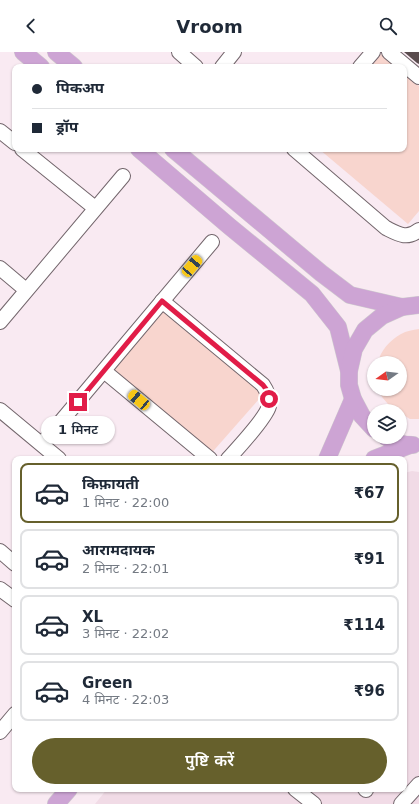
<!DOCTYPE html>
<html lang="hi">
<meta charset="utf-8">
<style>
:root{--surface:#fff;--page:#f6f6f7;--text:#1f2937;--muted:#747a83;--line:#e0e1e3;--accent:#66602c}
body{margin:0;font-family:"DejaVu Sans","Noto Sans Devanagari",sans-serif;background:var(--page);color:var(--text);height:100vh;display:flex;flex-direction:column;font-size:15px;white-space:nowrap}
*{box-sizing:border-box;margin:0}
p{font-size:13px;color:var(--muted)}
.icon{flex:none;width:22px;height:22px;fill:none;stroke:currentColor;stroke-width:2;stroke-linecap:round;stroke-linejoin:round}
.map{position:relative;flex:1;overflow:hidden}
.sheet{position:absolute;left:12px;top:404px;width:395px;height:336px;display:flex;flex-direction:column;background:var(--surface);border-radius:8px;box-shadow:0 1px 3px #0004}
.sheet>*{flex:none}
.top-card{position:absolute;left:12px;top:12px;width:395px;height:88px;border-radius:8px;box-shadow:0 1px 3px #0004;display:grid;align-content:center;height:88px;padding:0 20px;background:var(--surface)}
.needle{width:26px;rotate:256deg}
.fabs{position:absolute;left:367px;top:304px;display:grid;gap:8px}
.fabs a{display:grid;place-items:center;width:40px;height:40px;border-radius:50%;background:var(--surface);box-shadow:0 1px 3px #0004;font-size:20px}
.end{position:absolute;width:18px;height:18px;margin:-9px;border:5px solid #e11d48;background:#fff;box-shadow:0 0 0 2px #fff}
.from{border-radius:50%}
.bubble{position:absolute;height:28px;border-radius:14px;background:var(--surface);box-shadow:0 1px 3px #0004;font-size:13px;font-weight:600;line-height:28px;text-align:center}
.car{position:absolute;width:12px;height:24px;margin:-12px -6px;border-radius:5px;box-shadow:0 0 3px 1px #0007;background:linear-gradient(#f5c518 24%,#345 0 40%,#f5c518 0 76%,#345 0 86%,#f5c518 0)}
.top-card b{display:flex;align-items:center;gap:14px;height:38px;font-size:15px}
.top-card b+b{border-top:1px solid var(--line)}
.top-card i{width:10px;height:10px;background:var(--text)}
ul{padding:7px 0 0;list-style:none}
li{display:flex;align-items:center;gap:12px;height:60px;margin:0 8px 6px;padding:0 12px;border:2px solid var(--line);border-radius:8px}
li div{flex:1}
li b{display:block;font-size:15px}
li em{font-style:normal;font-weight:600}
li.on{border-color:var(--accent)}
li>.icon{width:36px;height:36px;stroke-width:1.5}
.cta{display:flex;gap:8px;margin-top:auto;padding:8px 20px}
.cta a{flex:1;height:46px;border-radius:24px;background:var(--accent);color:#fff;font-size:16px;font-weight:600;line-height:46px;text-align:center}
header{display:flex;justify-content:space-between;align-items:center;height:52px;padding:0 20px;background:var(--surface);font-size:18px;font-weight:600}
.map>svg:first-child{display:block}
.built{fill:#f1dbe6}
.green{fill:#f8d5ce}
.building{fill:#5a4c4e}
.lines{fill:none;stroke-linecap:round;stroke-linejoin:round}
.minor-casing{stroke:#73666c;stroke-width:16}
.major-casing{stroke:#cfcdce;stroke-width:18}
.minor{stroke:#fff;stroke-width:14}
.major{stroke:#cda4d4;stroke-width:17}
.route{stroke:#e11d48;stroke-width:5}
</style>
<header><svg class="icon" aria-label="back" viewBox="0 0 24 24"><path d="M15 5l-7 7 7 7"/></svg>Vroom<svg class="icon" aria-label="search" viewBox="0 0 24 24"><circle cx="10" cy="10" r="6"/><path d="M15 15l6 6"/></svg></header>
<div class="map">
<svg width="419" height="752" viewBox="0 0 419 752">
<rect width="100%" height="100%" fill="#f9eaf2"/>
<!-- built -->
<path class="built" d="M 412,419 L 419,420 L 419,752 L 95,752 L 107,737 L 404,737 L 404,421 Z"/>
<!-- green -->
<g class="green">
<path d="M 381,2 L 397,15 L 371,15 Z"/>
<path d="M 404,21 L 419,34 L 419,159 L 408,172 L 319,97 L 404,97 Z"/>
<path d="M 169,249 L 268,337 L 208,405 L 109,317 Z"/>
<path d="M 419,277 L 419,367 L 410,367 L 400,361 L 400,359 L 394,359 L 382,345 L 379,338 L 379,337 L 400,337 L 400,311 L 378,311 C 380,299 390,288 401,282 C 406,279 413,278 419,277 Z"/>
</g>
<!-- building -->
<path class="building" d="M 404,0 L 419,0 L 419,12 L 417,11 Z"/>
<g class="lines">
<defs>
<g id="minor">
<path d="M 179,0 L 196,15"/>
<path d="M 389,0 L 419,25"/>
<path d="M 222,15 L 234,0"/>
<path d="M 360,15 L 373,0"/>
<path d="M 0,79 L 15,91"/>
<path d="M 22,97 L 95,156"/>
<path d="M 294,97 L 386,176 C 398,182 407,188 419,178"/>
<path d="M 0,216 L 26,238"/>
<path d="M 162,249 L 263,333 C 267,339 270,346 269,354 C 266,366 238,396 228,407"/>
<path d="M 0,270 L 123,124"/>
<path d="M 104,319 L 210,407"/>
<path d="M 0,358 L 59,407"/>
<path d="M 42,392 L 212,190"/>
<path d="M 0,499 L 15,512"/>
<path d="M 0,537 L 15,548"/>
<path d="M 0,680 L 15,662"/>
<path d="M 295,737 L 314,752"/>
<path d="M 365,737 L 366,738"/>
<path d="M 401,752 L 419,732"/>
</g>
<g id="major">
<path d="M 23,0 L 41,15"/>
<path d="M 56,0 L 74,15"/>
<path d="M 139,97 L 229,174 L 312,242 L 338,275 L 349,319"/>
<path d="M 173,97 L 321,221 L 350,243 L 402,255"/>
<path d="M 374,377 L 362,364 L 353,347 L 349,333 L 349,319 L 354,297 L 365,278 L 382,264 L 402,255 L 419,253"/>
<path d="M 386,385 C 393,390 404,393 413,393"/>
<path d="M 327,407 L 353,347"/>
<path d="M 374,407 L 410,393"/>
<path d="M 56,752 L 69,737"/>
</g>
</defs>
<!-- minor casing -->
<use href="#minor" class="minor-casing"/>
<!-- major casing -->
<use href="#major" class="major-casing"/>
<!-- minor -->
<use href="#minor" class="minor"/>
<!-- major -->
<use href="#major" class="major"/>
</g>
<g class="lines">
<!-- route -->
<path class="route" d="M 78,350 L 162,249 L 263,333 L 266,337 L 269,347"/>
</g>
</svg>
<div class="fabs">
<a><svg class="needle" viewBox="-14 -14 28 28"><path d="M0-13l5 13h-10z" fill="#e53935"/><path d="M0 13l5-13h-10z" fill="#747a83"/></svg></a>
<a><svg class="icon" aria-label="layers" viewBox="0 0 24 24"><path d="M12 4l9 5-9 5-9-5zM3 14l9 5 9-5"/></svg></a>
</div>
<i class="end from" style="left:269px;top:347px"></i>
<i class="end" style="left:78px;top:350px"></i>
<div class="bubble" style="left:41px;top:364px;width:74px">1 मिनट</div>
<i class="car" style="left:192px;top:214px;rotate:40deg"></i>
<i class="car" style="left:139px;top:348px;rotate:310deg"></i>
<div class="top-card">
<b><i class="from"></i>पिकअप</b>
<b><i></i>ड्रॉप</b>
</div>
<section class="sheet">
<ul>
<li class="on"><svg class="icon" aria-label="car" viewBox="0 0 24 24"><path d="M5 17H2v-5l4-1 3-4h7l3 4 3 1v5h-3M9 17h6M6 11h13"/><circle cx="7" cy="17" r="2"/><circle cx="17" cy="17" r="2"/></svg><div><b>किफ़ायती</b><p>1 मिनट · 22:00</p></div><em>₹67</em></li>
<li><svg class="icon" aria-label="car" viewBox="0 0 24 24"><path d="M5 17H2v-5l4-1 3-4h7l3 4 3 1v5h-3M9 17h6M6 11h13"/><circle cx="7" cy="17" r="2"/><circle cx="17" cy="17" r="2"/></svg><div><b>आरामदायक</b><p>2 मिनट · 22:01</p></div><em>₹91</em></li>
<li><svg class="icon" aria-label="car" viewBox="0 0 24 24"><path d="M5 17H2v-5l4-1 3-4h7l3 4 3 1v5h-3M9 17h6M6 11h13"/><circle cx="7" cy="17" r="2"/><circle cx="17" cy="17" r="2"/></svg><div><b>XL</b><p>3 मिनट · 22:02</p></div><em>₹114</em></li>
<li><svg class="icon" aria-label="car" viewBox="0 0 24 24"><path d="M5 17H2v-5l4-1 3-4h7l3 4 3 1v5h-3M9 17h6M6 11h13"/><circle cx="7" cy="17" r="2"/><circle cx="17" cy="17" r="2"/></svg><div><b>Green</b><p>4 मिनट · 22:03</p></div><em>₹96</em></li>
</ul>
<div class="cta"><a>पुष्टि करें</a></div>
</section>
</div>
